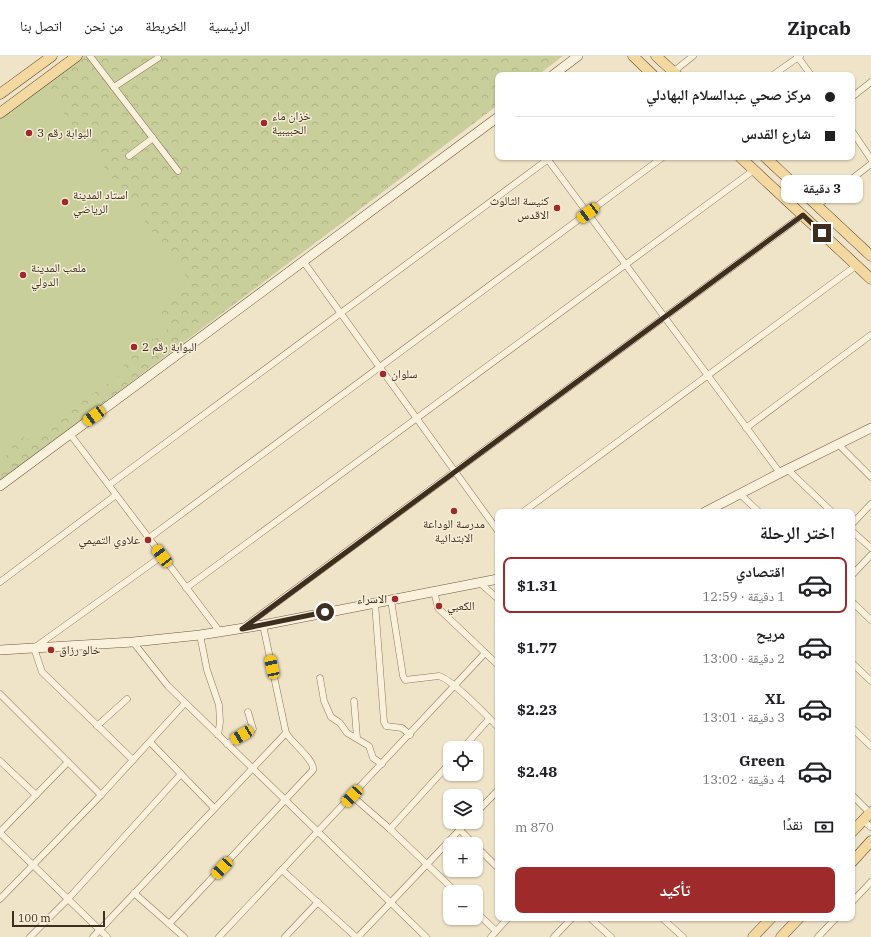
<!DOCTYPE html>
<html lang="ar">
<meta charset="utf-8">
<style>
:root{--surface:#fff;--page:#f2f2f2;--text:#202124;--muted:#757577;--line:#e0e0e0;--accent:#9e2a2b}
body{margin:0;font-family:"IBM Plex Serif","Noto Naskh Arabic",serif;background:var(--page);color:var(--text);direction:rtl;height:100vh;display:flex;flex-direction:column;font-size:15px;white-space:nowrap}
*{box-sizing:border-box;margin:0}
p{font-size:13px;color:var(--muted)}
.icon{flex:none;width:22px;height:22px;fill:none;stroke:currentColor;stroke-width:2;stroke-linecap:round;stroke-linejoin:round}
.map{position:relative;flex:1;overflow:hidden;direction:ltr}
.side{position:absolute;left:495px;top:453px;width:360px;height:412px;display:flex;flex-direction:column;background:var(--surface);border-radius:8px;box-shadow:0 1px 3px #0004;direction:rtl}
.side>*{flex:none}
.banner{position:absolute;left:495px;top:16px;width:360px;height:88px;border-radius:8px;box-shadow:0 1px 3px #0004;direction:rtl;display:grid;align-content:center;height:88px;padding:0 20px;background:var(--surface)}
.tools{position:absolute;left:443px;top:685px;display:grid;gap:8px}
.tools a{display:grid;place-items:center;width:40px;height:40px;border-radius:8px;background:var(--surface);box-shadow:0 1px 3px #0004;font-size:20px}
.scale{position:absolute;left:12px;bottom:10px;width:93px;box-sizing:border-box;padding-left:4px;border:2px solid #3d2e20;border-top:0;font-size:11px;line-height:14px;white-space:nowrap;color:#3d2e20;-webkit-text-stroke:3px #f7eed8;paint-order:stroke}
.end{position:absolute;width:18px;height:18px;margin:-9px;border:5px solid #3d2e20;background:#fff;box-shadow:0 0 0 2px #fff}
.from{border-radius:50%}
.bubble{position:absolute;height:28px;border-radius:8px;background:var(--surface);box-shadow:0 1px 3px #0004;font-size:13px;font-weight:700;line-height:28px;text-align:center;direction:rtl}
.car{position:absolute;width:12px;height:24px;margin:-12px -6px;border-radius:5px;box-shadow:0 0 3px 1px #0007;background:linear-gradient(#f5c518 24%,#345 0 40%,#f5c518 0 76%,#345 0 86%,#f5c518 0)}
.banner b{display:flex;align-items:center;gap:14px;height:38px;font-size:15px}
.banner b+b{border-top:1px solid var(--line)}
.banner i{width:10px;height:10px;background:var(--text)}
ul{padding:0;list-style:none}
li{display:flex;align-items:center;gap:12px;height:56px;margin:0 8px 6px;padding:0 12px;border:2px solid transparent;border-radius:8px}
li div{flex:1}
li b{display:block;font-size:15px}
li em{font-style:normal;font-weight:700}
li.selected{border-color:var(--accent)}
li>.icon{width:36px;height:36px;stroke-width:1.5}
h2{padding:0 20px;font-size:18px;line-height:48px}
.pay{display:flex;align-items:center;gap:10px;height:44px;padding:0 20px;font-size:15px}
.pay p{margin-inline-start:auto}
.cta{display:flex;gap:8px;margin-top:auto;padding:8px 20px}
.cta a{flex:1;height:46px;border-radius:8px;background:var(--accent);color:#fff;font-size:16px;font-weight:700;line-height:46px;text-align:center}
header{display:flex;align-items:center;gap:24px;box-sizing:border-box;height:56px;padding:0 20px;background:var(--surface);border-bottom:1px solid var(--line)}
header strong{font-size:19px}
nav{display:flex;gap:22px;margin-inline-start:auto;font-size:14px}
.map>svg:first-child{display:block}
.park{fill:url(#park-crowns)}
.pitch{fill:#c9cf9b}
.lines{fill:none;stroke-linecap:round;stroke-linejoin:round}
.street-casing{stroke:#8d765c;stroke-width:7}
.secondary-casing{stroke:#6f573f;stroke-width:10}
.primary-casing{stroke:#5b4430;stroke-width:11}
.street{stroke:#faf1dc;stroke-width:6}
.secondary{stroke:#faf1dc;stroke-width:9}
.primary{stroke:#f3d9a0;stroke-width:10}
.route{stroke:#3d2e20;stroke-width:5}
.poi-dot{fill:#9e2a2b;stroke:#f7eed8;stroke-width:1.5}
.labels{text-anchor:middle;stroke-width:3;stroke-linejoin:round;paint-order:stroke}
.poi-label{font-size:12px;fill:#3d2e20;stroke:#f7eed8;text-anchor:start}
</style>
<header>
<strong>Zipcab</strong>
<nav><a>الرئيسية</a><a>الخريطة</a><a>من نحن</a><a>اتصل بنا</a></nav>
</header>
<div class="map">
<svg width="871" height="881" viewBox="0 0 871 881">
<defs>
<pattern id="park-crowns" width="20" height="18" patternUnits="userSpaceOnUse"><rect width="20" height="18" fill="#c9cf9b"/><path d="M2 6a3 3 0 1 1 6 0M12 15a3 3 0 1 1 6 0" fill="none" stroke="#aeb285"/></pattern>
</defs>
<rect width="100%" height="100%" fill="#f0e4c8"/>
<!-- park -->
<path class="park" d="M 76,0 L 563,0 L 538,19 L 498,19 L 498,49 L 0,425 L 0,56 Z"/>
<!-- pitch -->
<path class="pitch" d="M 45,32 L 191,227 L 154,254 L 168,273 L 153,284 L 150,279 L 119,302 L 127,314 L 87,342 L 61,352 L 63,356 L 27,384 L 24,381 L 11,390 L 14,394 L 0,404 L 0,65 Z"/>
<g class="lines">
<defs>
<g id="street">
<path d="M 90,0 L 178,115"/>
<path d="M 797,0 L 811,19"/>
<path d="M 673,16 L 693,0"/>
<path d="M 773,19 L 800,0"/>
<path d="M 114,31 L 158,2"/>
<path d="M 852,41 L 871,26"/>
<path d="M 852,75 L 871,103"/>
<path d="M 129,100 L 153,82"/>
<path d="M 546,101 L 780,417"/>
<path d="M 818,149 L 871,108"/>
<path d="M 303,205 L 498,475"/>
<path d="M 746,372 L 871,279"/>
<path d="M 70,378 L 220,576"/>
<path d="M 838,388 L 871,421"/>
<path d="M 787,413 L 832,456"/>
<path d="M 109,429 L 551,101"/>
<path d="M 740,438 L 759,456"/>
<path d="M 523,456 L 857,209"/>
<path d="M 852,468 L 871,448"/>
<path d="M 852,475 L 871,492"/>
<path d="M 149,482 L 663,101"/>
<path d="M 852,519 L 871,499"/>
<path d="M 0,526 L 116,439"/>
<path d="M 480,527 L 498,543"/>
<path d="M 186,532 L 754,114"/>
<path d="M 434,535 L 438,552 L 498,609"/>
<path d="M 391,544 L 403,620 L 405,624 L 439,620 C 453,624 486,659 498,671"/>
<path d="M 852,546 L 871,564"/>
<path d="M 375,547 L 384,666 L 386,670 L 402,672 L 410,679"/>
<path d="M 245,570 L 803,159"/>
<path d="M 200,579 L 207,614 L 219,649 L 220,666 L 218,679"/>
<path d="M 133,586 L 168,630 L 426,881"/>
<path d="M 852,607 L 871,625"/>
<path d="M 320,622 L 324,645 L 331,661 L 340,667 L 347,677 L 369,690 L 373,702 L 382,708"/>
<path d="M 0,638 L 101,739"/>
<path d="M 354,645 L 357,682"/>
<path d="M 97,670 L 127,643"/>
<path d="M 852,672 L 871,690"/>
<path d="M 150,686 L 214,752"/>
<path d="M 227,688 C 234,684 249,677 253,673 L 248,656"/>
<path d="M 463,692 L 489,663"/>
<path d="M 133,704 L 42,616 L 34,592 L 162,500"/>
<path d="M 0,705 L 36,739"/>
<path d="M 852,739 L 870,757"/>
<path d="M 352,740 L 390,773 L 456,836"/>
<path d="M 476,757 L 498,734"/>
<path d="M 863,765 L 871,771"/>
<path d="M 390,773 L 450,707"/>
<path d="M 460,774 L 474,788"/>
<path d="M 0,776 L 68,706"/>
<path d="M 0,777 L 107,881"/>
<path d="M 476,790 L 498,812"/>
<path d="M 282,814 L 356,881"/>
<path d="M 134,837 L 184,881"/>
<path d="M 0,843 L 101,739 L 185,647"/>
<path d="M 852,846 L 871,826"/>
<path d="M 476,856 L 496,875"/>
<path d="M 590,862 L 611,881"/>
<path d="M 662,862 L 683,881"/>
<path d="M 169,868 L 313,714 C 315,704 292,687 286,677 L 263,569"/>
<path d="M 30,881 L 68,843 L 181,718"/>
<path d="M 93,881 L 286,677"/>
<path d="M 219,881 L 485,597"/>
<path d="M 285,881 L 318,846"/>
<path d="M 358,881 L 467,766"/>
<path d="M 491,881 L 508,862"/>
<path d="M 554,881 L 572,862"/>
<path d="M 818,881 L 836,862"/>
</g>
<g id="secondary">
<path d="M 553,19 L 578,0"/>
<path d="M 0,430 L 498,61"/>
<path d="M 705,456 L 780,417 L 871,372"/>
<path d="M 0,594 L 133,586 L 200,579 L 263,569 L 498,523"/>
</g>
<g id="primary">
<path d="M 633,0 L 653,19"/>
<path d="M 656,0 L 677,19"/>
<path d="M 0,38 L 52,0"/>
<path d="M 0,57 L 77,0"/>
<path d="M 740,101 L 871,223"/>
<path d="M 765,101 L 871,200"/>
<path d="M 852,776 L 871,756"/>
<path d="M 852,806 L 871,785"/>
<path d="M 753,881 L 771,862"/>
<path d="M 781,881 L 799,862"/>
</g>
</defs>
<!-- street casing -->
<use href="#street" class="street-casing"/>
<!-- secondary casing -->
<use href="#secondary" class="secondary-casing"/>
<!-- primary casing -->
<use href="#primary" class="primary-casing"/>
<!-- street -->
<use href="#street" class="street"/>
<!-- secondary -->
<use href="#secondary" class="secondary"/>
<!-- primary -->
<use href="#primary" class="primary"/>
</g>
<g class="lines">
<!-- route -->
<path class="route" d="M 325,556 L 242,573 L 803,159 L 822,177"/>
</g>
<!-- markers -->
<g class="poi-dot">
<circle cx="264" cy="67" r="4"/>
<circle cx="29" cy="77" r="4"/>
<circle cx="65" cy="146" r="4"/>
<circle cx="557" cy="152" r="4"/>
<circle cx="23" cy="219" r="4"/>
<circle cx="134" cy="291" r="4"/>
<circle cx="383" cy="318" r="4"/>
<circle cx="454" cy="455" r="4"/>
<circle cx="148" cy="484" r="4"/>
<circle cx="395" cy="543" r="4"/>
<circle cx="439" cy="550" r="4"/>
<circle cx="51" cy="594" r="4"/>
</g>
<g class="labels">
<!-- poi labels -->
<g class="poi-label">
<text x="272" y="64">خزان ماء<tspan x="272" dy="14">الحبيبية</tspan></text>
<text x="37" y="81">البوابة رقم 3</text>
<text x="73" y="143">استاد المدينة<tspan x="73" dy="14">الرياضي</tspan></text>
<text x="549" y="149" text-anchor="end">كنيسة الثالوث<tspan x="549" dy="14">الاقدس</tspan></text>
<text x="31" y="216">ملعب المدينة<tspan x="31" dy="14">الدولي</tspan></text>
<text x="142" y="295">البوابة رقم 2</text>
<text x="391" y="322">سلوان</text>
<text x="454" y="472" text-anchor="middle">مدرسة الوداعة<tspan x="454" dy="14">الابتدائية</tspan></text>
<text x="140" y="488" text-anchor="end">علاوي التميمي</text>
<text x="387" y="547" text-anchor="end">الاسراء</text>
<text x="447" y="554">الكعبي</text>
<text x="59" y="598">خالو رزاق</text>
</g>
</g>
</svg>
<div class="tools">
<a><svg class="icon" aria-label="locate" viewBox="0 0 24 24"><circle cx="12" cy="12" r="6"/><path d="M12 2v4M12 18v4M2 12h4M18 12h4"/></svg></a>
<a><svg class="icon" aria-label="layers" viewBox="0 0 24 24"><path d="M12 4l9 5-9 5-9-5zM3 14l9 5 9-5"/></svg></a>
<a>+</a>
<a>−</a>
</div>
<div class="scale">100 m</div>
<i class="end from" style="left:325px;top:556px"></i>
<i class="end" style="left:822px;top:177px"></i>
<div class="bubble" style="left:781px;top:119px;width:82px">3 دقيقة</div>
<i class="car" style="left:588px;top:157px;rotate:233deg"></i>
<i class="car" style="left:94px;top:360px;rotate:234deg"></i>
<i class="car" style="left:162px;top:500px;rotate:323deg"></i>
<i class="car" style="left:272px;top:611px;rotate:348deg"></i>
<i class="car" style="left:242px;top:679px;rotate:239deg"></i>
<i class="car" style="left:352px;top:740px;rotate:223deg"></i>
<i class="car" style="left:222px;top:812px;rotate:223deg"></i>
<div class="banner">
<b><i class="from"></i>مركز صحي عبدالسلام البهادلي</b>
<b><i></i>شارع القدس</b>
</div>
<section class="side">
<h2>اختر الرحلة</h2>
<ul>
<li class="selected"><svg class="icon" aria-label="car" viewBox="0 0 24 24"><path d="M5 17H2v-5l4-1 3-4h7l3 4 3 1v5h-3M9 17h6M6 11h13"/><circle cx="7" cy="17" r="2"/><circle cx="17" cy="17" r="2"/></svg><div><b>اقتصادي</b><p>1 دقيقة · 12:59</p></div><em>$1.31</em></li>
<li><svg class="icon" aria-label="car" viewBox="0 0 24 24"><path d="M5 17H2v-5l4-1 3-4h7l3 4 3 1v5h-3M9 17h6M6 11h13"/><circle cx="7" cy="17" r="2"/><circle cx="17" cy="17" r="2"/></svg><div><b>مريح</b><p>2 دقيقة · 13:00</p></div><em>$1.77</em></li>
<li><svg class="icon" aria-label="car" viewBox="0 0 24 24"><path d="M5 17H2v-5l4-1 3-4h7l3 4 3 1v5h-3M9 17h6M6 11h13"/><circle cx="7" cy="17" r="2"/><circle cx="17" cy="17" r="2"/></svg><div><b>XL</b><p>3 دقيقة · 13:01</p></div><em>$2.23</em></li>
<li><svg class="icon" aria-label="car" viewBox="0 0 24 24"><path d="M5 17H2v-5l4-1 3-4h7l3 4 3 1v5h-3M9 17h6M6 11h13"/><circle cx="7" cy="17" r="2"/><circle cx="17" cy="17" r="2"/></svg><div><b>Green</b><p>4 دقيقة · 13:02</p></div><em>$2.48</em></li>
</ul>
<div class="pay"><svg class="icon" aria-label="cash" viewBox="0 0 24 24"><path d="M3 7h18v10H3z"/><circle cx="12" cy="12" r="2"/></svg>نقدًا<p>870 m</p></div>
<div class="cta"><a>تأكيد</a></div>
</section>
</div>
